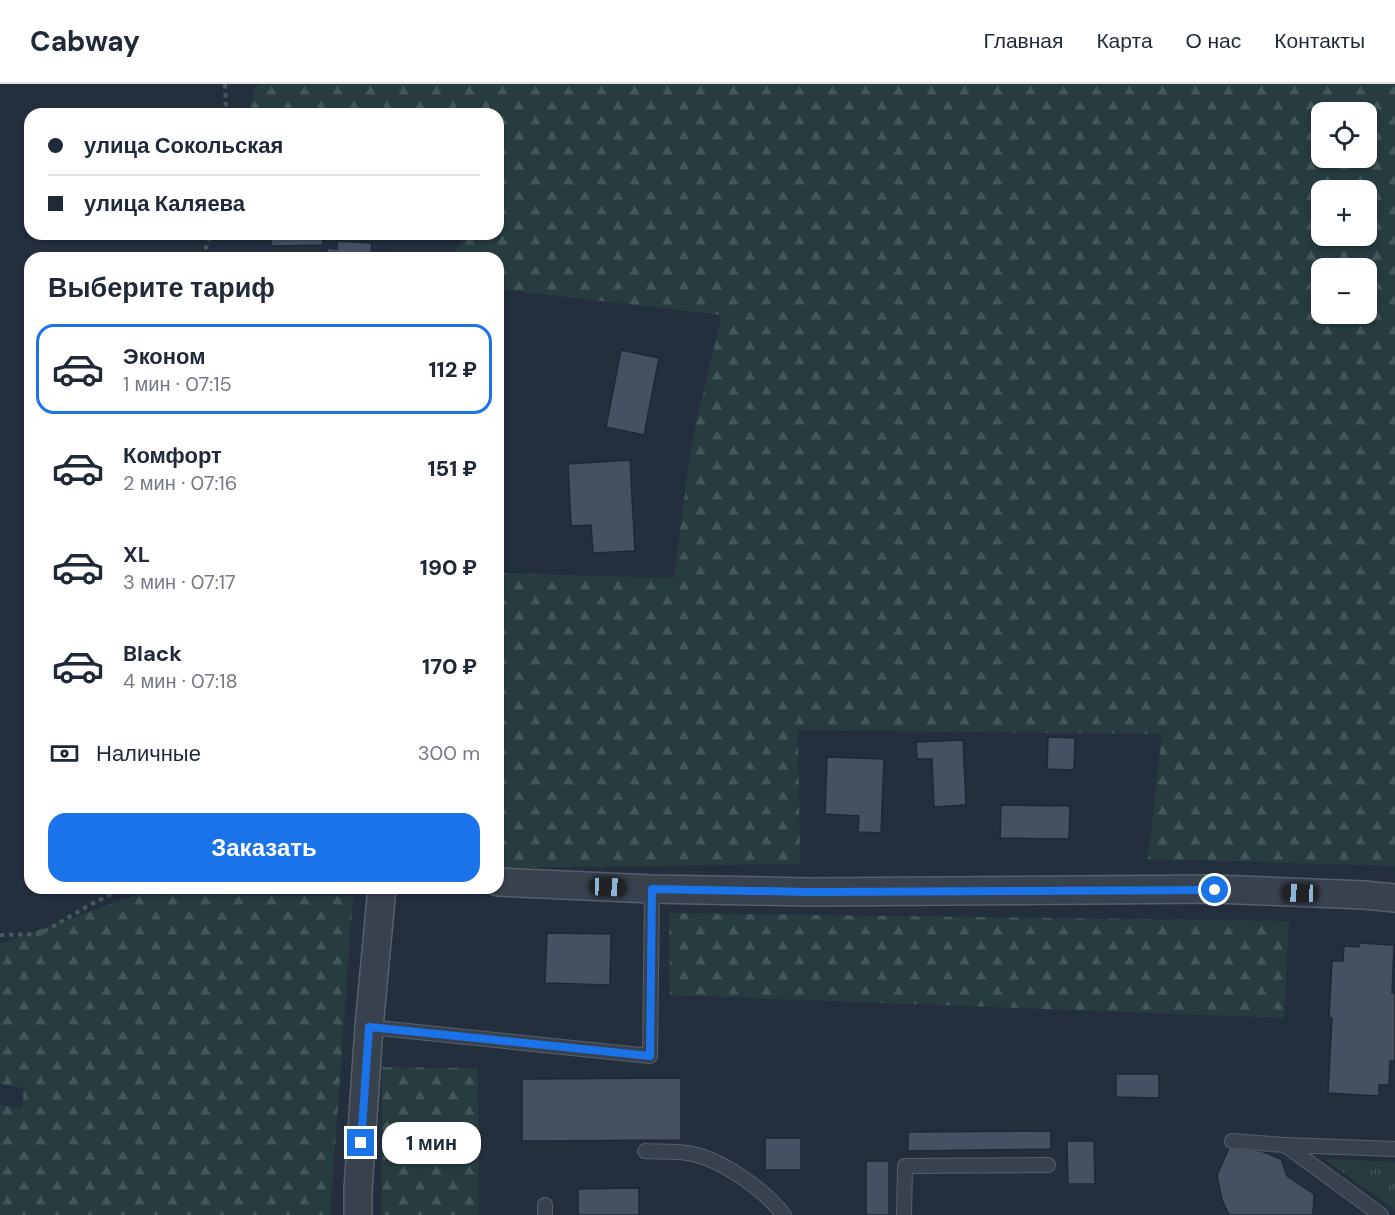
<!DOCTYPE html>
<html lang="ru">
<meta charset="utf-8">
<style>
:root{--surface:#fff;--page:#f2f2f3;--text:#1f2937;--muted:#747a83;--line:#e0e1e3;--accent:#1a73e8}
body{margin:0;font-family:"DM Sans",sans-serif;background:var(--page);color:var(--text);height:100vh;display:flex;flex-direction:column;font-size:22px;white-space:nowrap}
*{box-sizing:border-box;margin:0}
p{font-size:20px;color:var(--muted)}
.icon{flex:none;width:33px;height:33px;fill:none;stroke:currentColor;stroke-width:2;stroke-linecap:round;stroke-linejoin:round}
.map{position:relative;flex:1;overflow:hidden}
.drawer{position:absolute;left:24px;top:168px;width:480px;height:642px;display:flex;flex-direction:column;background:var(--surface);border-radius:18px;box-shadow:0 2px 4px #0004}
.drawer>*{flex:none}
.hud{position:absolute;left:24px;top:24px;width:480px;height:132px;border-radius:18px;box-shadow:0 2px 4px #0004;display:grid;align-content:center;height:132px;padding:0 24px;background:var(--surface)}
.buttons{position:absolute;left:1311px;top:18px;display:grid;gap:12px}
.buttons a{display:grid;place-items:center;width:66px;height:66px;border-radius:12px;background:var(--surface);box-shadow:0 2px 4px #0004;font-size:30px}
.end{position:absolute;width:27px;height:27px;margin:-14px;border:8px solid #1a73e8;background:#fff;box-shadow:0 0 0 3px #fff}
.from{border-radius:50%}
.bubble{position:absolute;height:42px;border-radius:18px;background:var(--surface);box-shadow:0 2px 4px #0004;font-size:20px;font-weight:800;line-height:42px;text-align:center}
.car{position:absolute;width:18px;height:36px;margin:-18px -9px;border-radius:8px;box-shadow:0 0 4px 2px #0007;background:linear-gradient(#222 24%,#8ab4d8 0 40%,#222 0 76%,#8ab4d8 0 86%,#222 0)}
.hud b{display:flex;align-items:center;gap:21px;height:57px;font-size:22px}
.hud b+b{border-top:2px solid var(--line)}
.hud i{width:15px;height:15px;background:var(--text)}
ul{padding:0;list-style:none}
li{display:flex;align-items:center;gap:18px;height:90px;margin:0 12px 9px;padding:0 12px;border:3px solid transparent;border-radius:18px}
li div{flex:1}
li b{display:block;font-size:22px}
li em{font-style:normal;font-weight:800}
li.on{border-color:var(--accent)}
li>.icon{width:54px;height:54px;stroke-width:1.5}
h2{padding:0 24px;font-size:27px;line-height:72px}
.pay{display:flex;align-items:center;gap:15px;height:66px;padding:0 24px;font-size:22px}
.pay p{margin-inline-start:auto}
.action{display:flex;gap:12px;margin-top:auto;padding:12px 24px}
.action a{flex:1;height:69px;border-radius:18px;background:var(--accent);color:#fff;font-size:24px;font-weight:800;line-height:69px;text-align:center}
header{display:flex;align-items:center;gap:36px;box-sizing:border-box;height:84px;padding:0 30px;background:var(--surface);border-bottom:2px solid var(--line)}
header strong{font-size:28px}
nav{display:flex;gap:33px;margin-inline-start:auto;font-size:21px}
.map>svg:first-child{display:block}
.grass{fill:url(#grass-tufts)}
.forest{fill:url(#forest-firs);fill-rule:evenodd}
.building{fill:#455162;stroke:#1f2835;stroke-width:1.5}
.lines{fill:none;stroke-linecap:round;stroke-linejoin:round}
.service-casing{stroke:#565f6c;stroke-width:16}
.minor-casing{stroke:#565f6c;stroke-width:30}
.path{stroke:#44595c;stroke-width:4;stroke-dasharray:4.5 4.5;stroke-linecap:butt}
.service{stroke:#38414e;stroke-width:14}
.minor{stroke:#38414e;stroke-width:27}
.route{stroke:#1a73e8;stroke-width:8}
</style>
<header>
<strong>Cabway</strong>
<nav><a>Главная</a><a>Карта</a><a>О нас</a><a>Контакты</a></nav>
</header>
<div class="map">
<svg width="1395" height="1131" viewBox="0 0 1395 1131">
<defs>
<pattern id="grass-tufts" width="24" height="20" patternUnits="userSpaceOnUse" patternTransform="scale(1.5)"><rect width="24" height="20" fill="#263c3f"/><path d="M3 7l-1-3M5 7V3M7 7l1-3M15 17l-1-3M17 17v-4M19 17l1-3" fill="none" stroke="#435659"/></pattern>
<pattern id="forest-firs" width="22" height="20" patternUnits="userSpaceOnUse" patternTransform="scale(1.5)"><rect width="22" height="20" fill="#263c3f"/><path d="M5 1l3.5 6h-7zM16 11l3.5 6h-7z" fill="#435659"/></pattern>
</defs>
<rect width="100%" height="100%" fill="#242f3e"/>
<!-- grass -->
<path class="grass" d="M 1325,1075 L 1395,1078 L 1395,1126 Z"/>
<!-- forest -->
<g class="forest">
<path d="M 262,0 L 1395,0 L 1395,782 L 1148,775 L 1162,650 L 798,646 L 800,780 L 498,784 L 498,489 L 674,494 L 692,356 L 722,231 L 498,205 L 498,174 L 453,174 L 464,150 L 498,150 L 498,30 L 248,30 L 255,4 ZM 1322,28 L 1366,28 L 1366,74 L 1322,74 ZM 1366,106 L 1366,152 L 1322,152 L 1322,106 ZM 1322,184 L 1366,184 L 1366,230 L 1322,230 Z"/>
<path d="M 138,810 L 353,812 L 330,1131 L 0,1131 L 0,1021 L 22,1024 L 24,1004 L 0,1000 L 0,860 Z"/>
<path d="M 669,829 L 1289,837 L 1284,934 L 670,911 Z"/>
<path d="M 382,983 L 478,984 L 479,1131 L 382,1131 Z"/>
</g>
<!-- building -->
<g class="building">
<path d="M 271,150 L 323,150 L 323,161 L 271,162 Z"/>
<path d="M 337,157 L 372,159 L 371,167 L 385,167 L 385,174 L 327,174 L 327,164 L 337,165 Z"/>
<path d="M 621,266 L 659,274 L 644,351 L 606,343 Z"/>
<path d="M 630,376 L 635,467 L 593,469 L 591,441 L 571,442 L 568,380 Z"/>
<path d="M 1048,653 L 1075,654 L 1074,686 L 1047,685 Z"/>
<path d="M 963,656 L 966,721 L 934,723 L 932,675 L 917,675 L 916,658 Z"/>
<path d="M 827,673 L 884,675 L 881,749 L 858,748 L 859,732 L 825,730 Z"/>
<path d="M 1001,721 L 1070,722 L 1069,755 L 1000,754 Z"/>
<path d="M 547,849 L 611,850 L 610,901 L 545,899 Z"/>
<path d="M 1359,859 L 1394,861 L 1392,909 L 1395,909 L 1395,977 L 1390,977 L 1389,1001 L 1379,1001 L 1379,1012 L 1328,1009 L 1332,934 L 1329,933 L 1332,877 L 1343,877 L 1344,862 L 1359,863 Z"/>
<path d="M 1116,990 L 1159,990 L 1159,1014 L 1116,1013 Z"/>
<path d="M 681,994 L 681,1056 L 522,1057 L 522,995 Z"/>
<path d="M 1051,1047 L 1051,1065 L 908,1067 L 908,1048 Z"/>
<rect x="765" y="1054" width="36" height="32"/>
<path d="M 1067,1057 L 1094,1057 L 1095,1100 L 1068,1100 Z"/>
<path d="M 1229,1064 L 1261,1067 L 1281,1075 L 1287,1092 L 1314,1110 L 1313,1131 L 1229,1131 L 1222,1116 L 1217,1091 Z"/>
<rect x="866" y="1077" width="23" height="54"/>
<path d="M 639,1104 L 639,1131 L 578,1131 L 578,1105 Z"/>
</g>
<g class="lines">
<defs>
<g id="service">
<path d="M 369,943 L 650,972 L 652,805"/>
<path d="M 1232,1057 L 1285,1061 L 1381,1131"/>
<path d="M 1285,1061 L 1395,1065"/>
<path d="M 645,1067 C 658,1068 673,1067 687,1069 C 721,1074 763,1105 784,1131"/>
<path d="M 545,1131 L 545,1121"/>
<path d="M 904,1131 L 905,1082 L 1048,1081"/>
</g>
<g id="minor">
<path d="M 498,798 L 652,805 L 810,808 L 1215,805 L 1364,811 L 1395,814"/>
<path d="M 358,1131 L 358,1106 L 369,943 L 382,804"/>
</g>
</defs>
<!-- service casing -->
<use href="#service" class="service-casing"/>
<!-- minor casing -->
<use href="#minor" class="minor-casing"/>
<!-- path -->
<g class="path">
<path d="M 225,0 L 226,30"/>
<path d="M 202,174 L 211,150"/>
<path d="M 0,851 L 40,850 L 86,823 L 123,804"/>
</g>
<!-- service -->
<use href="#service" class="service"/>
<!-- minor -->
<use href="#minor" class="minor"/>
</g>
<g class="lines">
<!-- route -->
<path class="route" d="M 361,1059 L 369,943 L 650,972 L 652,805 L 810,808 L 1215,806"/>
</g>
</svg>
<div class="buttons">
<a><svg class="icon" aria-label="locate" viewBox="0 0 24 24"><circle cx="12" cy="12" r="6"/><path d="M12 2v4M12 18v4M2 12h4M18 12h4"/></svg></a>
<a>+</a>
<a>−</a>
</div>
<i class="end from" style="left:1215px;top:806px"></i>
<i class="end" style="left:361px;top:1059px"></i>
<div class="bubble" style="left:382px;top:1038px;width:99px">1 мин</div>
<i class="car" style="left:608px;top:803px;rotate:92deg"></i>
<i class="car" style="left:1300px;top:809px;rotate:272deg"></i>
<div class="hud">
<b><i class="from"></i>улица Сокольская</b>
<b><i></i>улица Каляева</b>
</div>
<section class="drawer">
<h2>Выберите тариф</h2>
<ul>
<li class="on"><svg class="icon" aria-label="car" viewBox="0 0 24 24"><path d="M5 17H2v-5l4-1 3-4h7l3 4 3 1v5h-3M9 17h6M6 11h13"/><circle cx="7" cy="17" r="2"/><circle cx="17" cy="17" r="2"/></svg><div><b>Эконом</b><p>1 мин · 07:15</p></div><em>112 ₽</em></li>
<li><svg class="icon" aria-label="car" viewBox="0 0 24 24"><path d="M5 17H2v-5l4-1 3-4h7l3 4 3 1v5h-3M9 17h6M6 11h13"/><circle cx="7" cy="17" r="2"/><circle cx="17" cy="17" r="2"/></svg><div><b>Комфорт</b><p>2 мин · 07:16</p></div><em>151 ₽</em></li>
<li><svg class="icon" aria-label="car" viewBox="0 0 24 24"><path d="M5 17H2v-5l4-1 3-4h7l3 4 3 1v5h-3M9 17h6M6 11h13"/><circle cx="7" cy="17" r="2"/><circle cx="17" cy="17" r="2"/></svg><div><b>XL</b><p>3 мин · 07:17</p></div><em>190 ₽</em></li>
<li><svg class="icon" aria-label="car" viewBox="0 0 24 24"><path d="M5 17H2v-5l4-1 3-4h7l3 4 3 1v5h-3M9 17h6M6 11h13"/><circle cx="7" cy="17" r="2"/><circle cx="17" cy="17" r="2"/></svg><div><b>Black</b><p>4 мин · 07:18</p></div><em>170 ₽</em></li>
</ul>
<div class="pay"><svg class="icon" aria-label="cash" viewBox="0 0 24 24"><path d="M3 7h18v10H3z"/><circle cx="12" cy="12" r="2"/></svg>Наличные<p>300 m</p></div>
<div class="action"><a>Заказать</a></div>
</section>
</div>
